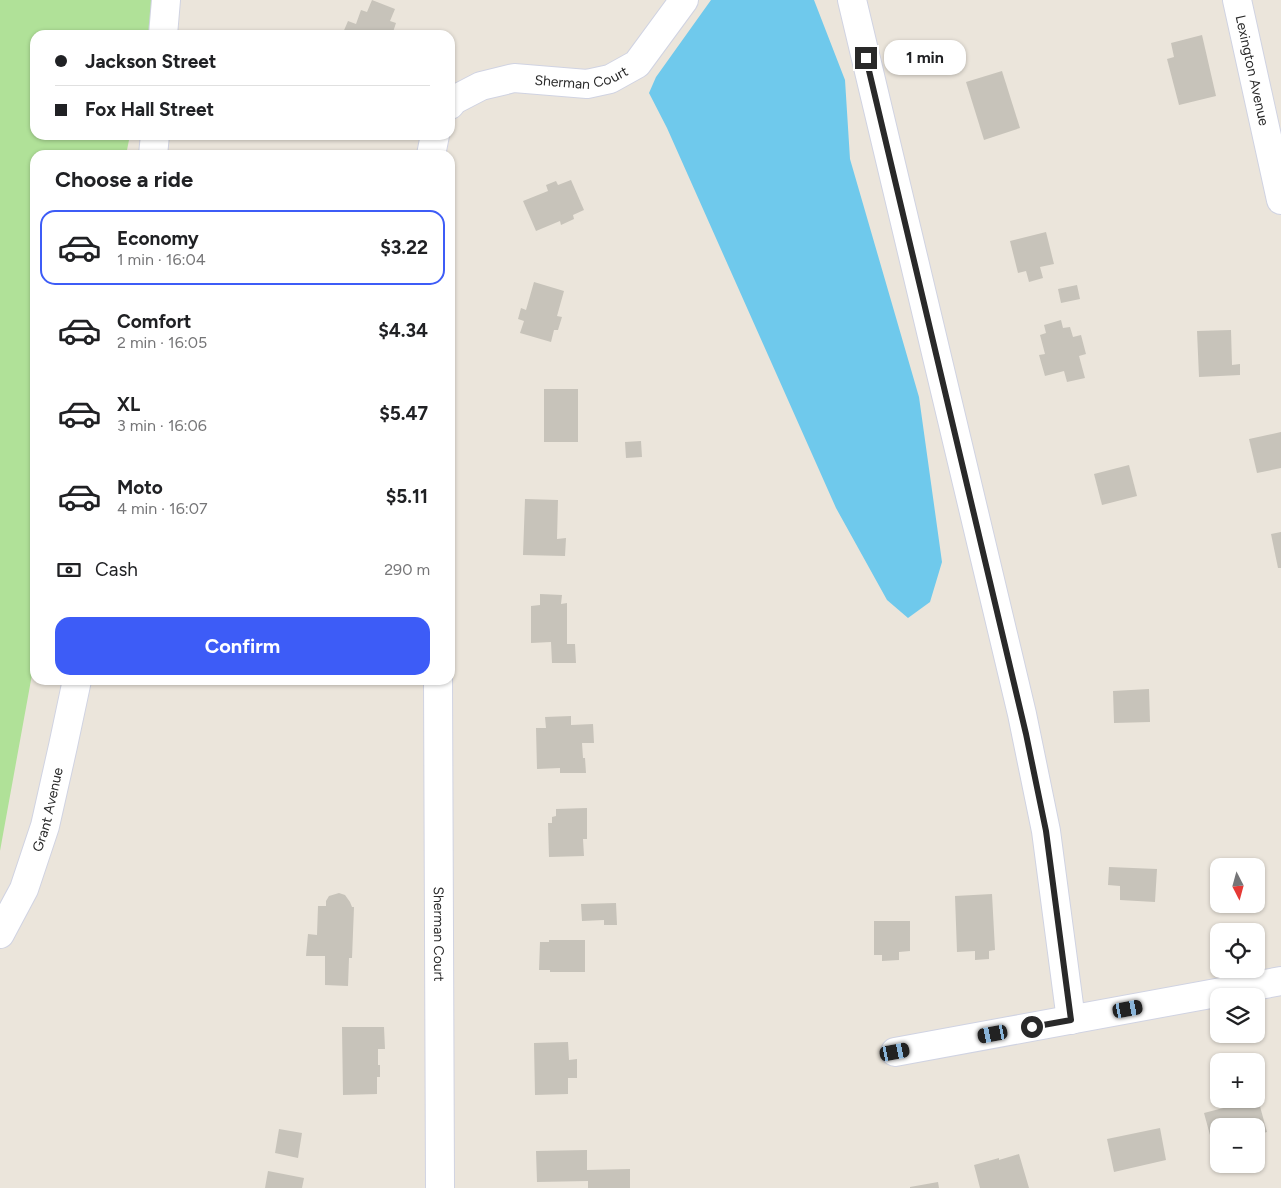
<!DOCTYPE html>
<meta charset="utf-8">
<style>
:root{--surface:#fff;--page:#f2f2f2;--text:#202124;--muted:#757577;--line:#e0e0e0;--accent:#3d5cf7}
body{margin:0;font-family:Figtree,sans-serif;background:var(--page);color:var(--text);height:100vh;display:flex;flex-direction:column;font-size:19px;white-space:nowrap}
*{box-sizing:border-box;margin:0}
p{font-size:16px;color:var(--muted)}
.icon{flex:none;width:28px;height:28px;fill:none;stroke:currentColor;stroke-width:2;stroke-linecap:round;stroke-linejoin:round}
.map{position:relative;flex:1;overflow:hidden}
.side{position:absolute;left:30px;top:150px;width:425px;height:535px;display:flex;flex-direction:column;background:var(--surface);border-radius:15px;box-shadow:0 1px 4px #0004}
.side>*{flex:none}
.hud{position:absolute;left:30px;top:30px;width:425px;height:110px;border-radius:15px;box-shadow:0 1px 4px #0004;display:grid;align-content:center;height:110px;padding:0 25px;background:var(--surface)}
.needle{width:32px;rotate:174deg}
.tools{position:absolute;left:1210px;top:858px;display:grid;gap:10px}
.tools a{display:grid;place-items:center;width:55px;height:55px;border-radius:10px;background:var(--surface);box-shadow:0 1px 4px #0004;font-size:25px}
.end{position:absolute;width:22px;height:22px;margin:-11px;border:6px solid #292929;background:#fff;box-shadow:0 0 0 2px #fff}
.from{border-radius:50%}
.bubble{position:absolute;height:35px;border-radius:15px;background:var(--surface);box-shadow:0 1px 4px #0004;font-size:16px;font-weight:700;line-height:35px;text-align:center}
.car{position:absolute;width:15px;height:30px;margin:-15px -8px;border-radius:6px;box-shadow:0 0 4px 1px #0007;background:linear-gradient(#222 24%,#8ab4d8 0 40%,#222 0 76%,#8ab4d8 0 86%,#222 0)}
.hud b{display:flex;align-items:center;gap:18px;height:48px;font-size:19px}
.hud b+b{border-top:1px solid var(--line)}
.hud i{width:12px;height:12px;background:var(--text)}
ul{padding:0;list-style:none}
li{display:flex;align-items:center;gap:15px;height:75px;margin:0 10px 8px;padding:0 15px;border:2px solid transparent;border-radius:15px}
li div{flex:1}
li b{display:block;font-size:19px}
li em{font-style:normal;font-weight:700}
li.on{border-color:var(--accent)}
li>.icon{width:45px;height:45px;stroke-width:1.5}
h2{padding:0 25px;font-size:22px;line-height:60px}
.pay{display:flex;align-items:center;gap:12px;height:55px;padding:0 25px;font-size:19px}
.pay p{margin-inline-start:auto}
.cta{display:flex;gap:10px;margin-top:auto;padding:10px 25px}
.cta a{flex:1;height:58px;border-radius:15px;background:var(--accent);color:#fff;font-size:20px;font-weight:700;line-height:58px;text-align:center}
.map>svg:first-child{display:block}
.green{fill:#b0e198}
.water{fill:#6fc9ec}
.building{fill:#c7c3ba}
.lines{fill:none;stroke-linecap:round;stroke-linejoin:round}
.street-casing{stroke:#d0d3e2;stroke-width:30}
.secondary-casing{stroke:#d0d3e2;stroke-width:30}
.street{stroke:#fff;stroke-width:28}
.secondary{stroke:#fff;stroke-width:28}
.route{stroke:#292929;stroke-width:6}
.labels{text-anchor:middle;stroke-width:4;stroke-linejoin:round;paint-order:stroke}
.street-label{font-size:14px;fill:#292929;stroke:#fff}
</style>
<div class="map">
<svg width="1281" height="1188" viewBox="0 0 1281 1188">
<rect width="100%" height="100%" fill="#ebe5db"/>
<!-- green -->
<path class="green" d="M 0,0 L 155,0 L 148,35 L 35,35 L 35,135 L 130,135 L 126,155 L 35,155 L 35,658 L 0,851 Z"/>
<!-- water -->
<path class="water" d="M 711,0 L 814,0 L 845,80 L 850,159 L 919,397 L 942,562 L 930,602 L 908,618 L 887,600 L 836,508 L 667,128 L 649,93 L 656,77 Z"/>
<!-- building -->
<g class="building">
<path d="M 372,0 L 395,9 L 390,21 L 396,23 L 392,35 L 342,35 L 348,21 L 356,24 L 361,10 L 367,12 Z"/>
<path d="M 1202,35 L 1216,96 L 1179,105 L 1167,59 L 1174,57 L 1171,43 Z"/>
<path d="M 1002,71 L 1020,128 L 984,140 L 966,82 Z"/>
<path d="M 571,180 L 584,210 L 573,215 L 574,219 L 561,225 L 560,221 L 536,231 L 523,201 L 548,191 L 546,185 L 556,181 L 558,185 Z"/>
<path d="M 1046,232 L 1054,264 L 1040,267 L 1043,278 L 1029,282 L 1026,271 L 1018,273 L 1010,241 Z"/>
<path d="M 534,282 L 564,291 L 557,316 L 562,317 L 558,330 L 554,330 L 551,342 L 520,333 L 524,321 L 518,319 L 521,308 L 526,310 Z"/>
<path d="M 1077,285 L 1080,299 L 1061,303 L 1058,289 Z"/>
<path d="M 1061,320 L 1063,328 L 1070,327 L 1073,337 L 1081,335 L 1086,354 L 1079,356 L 1085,378 L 1067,382 L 1064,371 L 1045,376 L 1039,355 L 1045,354 L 1040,335 L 1046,333 L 1044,325 Z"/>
<path d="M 1231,330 L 1232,365 L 1240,364 L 1240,375 L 1199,377 L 1197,331 Z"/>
<rect x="544" y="389" width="34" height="53"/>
<path d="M 1281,432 L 1281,468 L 1257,473 L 1249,439 Z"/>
<path d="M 641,441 L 642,457 L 626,458 L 625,442 Z"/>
<path d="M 1129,465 L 1137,496 L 1102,505 L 1094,474 Z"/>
<path d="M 525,499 L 558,500 L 557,539 L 566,538 L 565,556 L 523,555 Z"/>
<path d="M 1281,532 L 1281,568 L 1278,568 L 1271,534 Z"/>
<path d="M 540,594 L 562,595 L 561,604 L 567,603 L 567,644 L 575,644 L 576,663 L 552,663 L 551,642 L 531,643 L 531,606 L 540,605 Z"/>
<path d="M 1149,689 L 1150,722 L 1114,723 L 1113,691 Z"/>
<path d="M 571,716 L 571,725 L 593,724 L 594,743 L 582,743 L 583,758 L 585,758 L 586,773 L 560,773 L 560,768 L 537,769 L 536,728 L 546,728 L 545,717 Z"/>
<path d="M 587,808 L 587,839 L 583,839 L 584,856 L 549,857 L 548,823 L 552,823 L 552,817 L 556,816 L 556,809 Z"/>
<path d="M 1109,867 L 1157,869 L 1155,902 L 1120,900 L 1120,886 L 1108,885 Z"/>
<path d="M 339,893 L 345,895 L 350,902 L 352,907 L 354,907 L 352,958 L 349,958 L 348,986 L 325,985 L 325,956 L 306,956 L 308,934 L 317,935 L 318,906 L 326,906 L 326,901 L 329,896 Z"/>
<path d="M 992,894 L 995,950 L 989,951 L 989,959 L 975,960 L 975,951 L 957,952 L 955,896 Z"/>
<path d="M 616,903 L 617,925 L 604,925 L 604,920 L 582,921 L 581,904 Z"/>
<path d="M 874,921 L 910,921 L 910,951 L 899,952 L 899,960 L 882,961 L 882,955 L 874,955 Z"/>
<path d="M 549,940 L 585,940 L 585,972 L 550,972 L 550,970 L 539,970 L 540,942 L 549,942 Z"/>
<path d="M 342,1027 L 384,1027 L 385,1049 L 378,1049 L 378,1065 L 380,1065 L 380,1077 L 377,1077 L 377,1094 L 343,1095 Z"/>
<path d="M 568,1042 L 569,1060 L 577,1059 L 577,1078 L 568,1078 L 568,1094 L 535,1095 L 534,1043 Z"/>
<path d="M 1258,1099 L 1267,1132 L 1256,1135 L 1256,1126 L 1219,1126 L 1219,1145 L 1213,1146 L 1204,1113 Z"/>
<path d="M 1160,1128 L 1166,1160 L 1114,1172 L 1107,1139 Z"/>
<path d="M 279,1129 L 302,1133 L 298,1158 L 275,1153 Z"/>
<path d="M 587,1150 L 587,1170 L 630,1169 L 630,1188 L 588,1188 L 588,1181 L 537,1182 L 536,1151 Z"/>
<path d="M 1019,1154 L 1029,1188 L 980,1188 L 974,1165 L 999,1158 L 999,1160 Z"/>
<path d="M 268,1171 L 304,1178 L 302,1188 L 265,1188 Z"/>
<path d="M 938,1182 L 939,1188 L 910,1188 L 910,1187 Z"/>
</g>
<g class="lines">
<defs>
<g id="street">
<path d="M 852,0 L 1022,714 L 1046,831 L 1071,1020"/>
<path d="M 163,35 L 166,0"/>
<path id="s1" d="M 450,105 L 454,100 L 481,86 L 514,78 L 587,84 L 610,79 L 637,64 L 684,0"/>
<path d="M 153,155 L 155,135"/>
<path d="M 431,155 L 435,135"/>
<path id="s2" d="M 438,680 L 440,1188"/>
<path id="s3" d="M 0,934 L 24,889 L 45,826 L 63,746 L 77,680"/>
<path d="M 895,1052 L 1281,981"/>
</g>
<g id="secondary">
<path id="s4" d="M 1237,0 L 1281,200"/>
</g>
</defs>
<!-- street casing -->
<use href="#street" class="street-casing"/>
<!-- secondary casing -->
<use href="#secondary" class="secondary-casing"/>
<!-- street -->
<use href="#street" class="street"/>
<!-- secondary -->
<use href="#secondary" class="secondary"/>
</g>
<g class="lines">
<!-- route -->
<path class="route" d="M 866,58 L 1026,734 L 1046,831 L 1071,1020 L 1032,1027"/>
</g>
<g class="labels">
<!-- street labels -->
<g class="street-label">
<text dy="5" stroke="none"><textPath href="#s4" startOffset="72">Lexington Avenue</textPath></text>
<text dy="5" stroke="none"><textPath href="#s1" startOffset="139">Sherman Court</textPath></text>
<text dy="5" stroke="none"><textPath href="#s3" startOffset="134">Grant Avenue</textPath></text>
<text dy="5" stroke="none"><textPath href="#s2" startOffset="254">Sherman Court</textPath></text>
</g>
</g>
</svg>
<div class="tools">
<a><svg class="needle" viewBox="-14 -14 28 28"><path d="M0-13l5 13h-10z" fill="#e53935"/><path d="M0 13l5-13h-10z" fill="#757577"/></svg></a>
<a><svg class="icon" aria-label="locate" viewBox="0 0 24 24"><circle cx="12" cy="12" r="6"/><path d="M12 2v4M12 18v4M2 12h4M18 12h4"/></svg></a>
<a><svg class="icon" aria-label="layers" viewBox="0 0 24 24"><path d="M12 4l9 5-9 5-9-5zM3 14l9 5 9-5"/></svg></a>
<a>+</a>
<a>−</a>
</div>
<i class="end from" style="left:1032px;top:1027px"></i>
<i class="end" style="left:866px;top:58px"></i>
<div class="bubble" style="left:884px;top:40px;width:82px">1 min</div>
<i class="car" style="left:1128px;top:1009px;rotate:80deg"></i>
<i class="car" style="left:993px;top:1034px;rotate:259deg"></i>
<i class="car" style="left:895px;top:1052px;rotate:79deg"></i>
<div class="hud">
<b><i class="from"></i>Jackson Street</b>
<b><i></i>Fox Hall Street</b>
</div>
<section class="side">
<h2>Choose a ride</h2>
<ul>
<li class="on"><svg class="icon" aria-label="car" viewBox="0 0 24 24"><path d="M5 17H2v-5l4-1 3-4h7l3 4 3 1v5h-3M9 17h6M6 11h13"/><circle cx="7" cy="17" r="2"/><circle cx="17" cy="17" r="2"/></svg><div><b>Economy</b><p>1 min · 16:04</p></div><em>$3.22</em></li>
<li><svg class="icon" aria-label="car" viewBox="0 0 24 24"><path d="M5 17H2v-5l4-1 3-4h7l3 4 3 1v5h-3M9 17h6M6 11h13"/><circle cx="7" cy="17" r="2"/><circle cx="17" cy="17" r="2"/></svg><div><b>Comfort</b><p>2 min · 16:05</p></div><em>$4.34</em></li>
<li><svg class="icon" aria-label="car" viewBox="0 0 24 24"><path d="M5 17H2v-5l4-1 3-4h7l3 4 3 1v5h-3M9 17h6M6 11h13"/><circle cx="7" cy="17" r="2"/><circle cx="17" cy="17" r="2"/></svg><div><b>XL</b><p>3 min · 16:06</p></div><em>$5.47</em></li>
<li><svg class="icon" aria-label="car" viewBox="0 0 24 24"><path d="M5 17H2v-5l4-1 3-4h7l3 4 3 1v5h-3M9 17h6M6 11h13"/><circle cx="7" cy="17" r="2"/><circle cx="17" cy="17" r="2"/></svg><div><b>Moto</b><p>4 min · 16:07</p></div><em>$5.11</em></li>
</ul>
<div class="pay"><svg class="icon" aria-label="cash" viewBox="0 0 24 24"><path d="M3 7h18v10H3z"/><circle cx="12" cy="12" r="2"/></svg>Cash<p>290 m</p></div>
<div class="cta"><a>Confirm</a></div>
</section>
</div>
